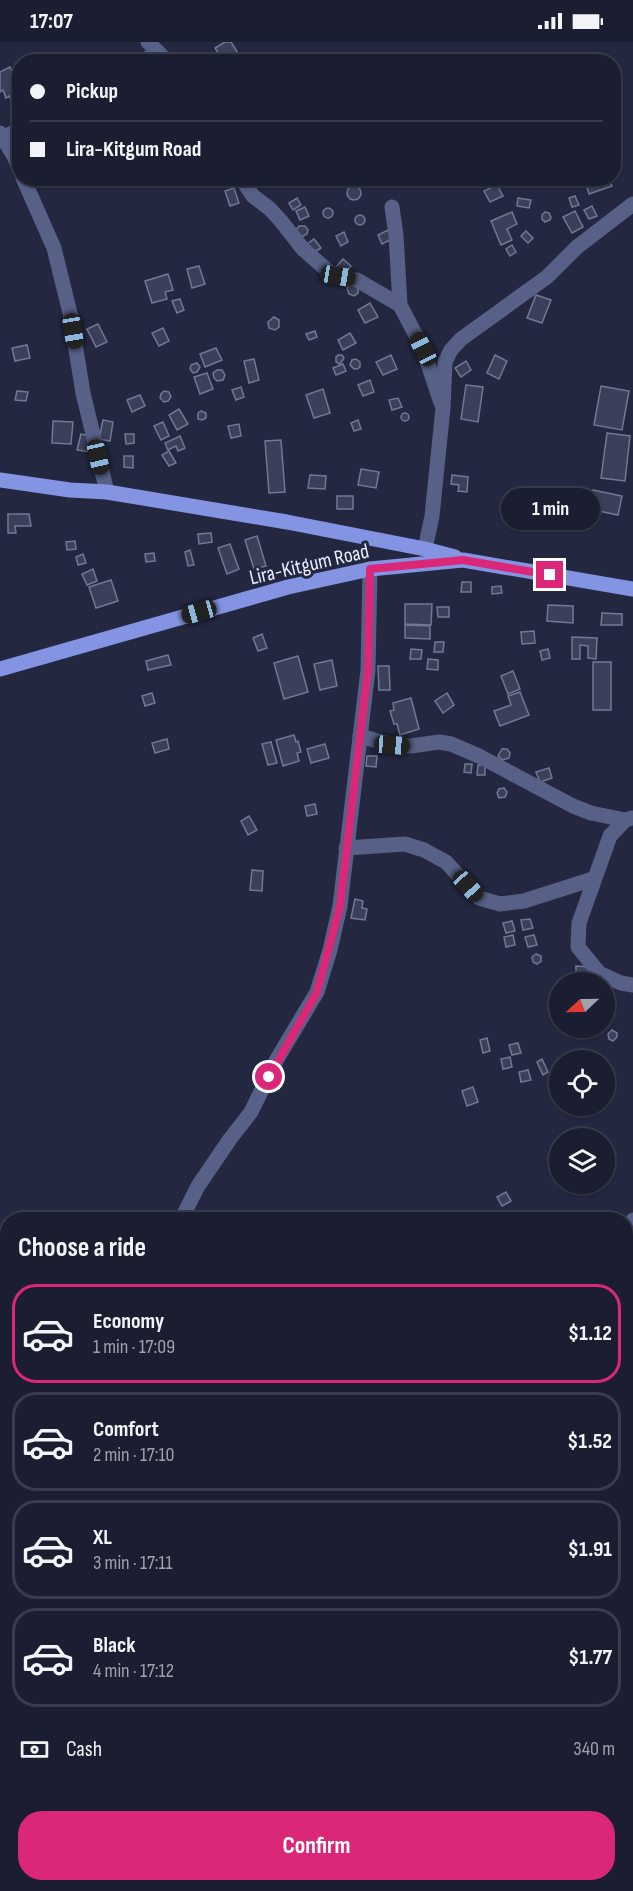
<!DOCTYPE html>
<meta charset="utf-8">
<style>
:root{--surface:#1a1e30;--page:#232738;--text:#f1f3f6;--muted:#9fa2ab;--line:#383c4c;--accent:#db2777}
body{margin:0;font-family:"Sofia Sans Condensed",sans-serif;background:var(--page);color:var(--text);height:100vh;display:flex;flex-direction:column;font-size:22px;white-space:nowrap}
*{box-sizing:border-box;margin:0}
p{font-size:20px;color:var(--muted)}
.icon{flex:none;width:33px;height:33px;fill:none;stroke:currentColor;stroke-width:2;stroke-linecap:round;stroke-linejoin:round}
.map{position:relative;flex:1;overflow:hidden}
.sheet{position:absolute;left:0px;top:1170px;width:633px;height:680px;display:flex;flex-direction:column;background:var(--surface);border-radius:24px 24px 0 0;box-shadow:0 2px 4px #0004,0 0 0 2px var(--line)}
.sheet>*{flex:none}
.guide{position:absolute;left:12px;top:12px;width:609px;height:132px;border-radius:24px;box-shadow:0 2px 4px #0004,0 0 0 2px var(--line);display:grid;align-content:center;height:132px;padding:0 18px;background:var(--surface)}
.needle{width:39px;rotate:248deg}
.controls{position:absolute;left:549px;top:930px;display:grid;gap:12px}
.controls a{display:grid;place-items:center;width:66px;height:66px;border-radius:50%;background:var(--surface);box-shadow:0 2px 4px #0004,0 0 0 2px var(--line);font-size:30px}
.end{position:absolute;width:27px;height:27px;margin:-14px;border:8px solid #db2777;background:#fff;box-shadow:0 0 0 3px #fff}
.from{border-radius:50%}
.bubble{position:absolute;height:42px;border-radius:21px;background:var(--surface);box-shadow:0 2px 4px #0004,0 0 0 2px var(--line);font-size:20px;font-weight:700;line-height:42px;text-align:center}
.car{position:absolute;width:18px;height:36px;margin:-18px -9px;border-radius:8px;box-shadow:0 0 4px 2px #0007;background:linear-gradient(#222 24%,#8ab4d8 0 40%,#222 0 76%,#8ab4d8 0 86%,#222 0)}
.guide b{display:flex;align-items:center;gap:21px;height:57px;font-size:22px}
.guide b+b{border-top:2px solid var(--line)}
.guide i{width:15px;height:15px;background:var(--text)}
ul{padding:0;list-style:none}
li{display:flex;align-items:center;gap:18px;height:99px;margin:0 12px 9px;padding:0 6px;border:3px solid var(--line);border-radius:24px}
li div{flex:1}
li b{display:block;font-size:22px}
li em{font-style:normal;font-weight:700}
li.current{border-color:var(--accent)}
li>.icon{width:54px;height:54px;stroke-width:1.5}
h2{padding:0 18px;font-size:27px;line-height:72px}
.pay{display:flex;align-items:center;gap:15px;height:66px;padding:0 18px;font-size:22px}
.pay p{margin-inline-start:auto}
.primary-button{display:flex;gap:12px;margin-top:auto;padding:12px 18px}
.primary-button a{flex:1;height:69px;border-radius:24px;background:var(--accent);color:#fff;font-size:24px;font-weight:700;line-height:69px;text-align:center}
.status{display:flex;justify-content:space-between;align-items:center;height:42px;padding:0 30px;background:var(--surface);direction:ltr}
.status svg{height:16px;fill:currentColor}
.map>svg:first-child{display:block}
.green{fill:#353d68}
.building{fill:#3a405a;stroke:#717895;stroke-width:1.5}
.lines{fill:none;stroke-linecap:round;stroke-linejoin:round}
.minor{stroke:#576086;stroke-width:15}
.major{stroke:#8494e2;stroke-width:15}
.route{stroke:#db2777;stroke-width:8}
.labels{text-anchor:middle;stroke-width:6;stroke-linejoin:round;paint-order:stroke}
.street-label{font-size:21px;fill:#eaeefe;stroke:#232840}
</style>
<div class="status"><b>17:07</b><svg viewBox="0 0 49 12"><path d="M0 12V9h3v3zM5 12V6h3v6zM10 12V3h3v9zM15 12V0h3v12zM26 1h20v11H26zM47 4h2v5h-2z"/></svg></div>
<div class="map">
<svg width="633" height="1849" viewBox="0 0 633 1849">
<rect width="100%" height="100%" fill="#232840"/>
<!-- green -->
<path class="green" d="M 0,1609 L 8,1624 L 8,1842 L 112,1842 L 116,1849 L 0,1849 Z"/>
<!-- building -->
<g class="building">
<path d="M 225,0 L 231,0 L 241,16 L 236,20 L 224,20 L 215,6 Z"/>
<path d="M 10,25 L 20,46 L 20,56 L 12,60 L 9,54 L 6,56 L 3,48 L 0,50 L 0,30 Z"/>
<path d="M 354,136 L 355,140 L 352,143 L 348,144 L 344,141 L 343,136 Z"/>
<path d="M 584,136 L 609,136 L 612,144 L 589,152 Z"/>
<path d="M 497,143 L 503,154 L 490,160 L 484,149 Z"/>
<circle cx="354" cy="151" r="7"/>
<path d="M 234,146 L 239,161 L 230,164 L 225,149 Z"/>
<path d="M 575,154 L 579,163 L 572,165 L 569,156 Z"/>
<path d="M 297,156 L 301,163 L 293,168 L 289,161 Z"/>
<path d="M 518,156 L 531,158 L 529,166 L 517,164 Z"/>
<path d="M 592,164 L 597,174 L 589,177 L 584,168 Z"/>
<path d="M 305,165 L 309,174 L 300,178 L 296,169 Z"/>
<circle cx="328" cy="171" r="5"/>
<path d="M 575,169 L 583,185 L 572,191 L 563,175 Z"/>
<path d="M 512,170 L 517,182 L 507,187 L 512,198 L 501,203 L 491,179 Z"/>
<path d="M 545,170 L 549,171 L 551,175 L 550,178 L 545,180 L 542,177 L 542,173 Z"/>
<circle cx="360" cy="178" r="5"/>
<path d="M 299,184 L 305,184 L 308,188 L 307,192 L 303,194 L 299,194 L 296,188 Z"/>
<path d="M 388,188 L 392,197 L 382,202 L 378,193 Z"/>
<path d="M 526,189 L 533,196 L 528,201 L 521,194 Z"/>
<path d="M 344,190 L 348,200 L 341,204 L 336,194 Z"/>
<path d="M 314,197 L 321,206 L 313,211 L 307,202 Z"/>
<path d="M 512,203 L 516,210 L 510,214 L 506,207 Z"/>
<path d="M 343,217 L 351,224 L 343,233 L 335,226 Z"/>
<path d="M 199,224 L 205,242 L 192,246 L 187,227 Z"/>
<path d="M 168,232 L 173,248 L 165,250 L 167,257 L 152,261 L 145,239 Z"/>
<path d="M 350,243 L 358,245 L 358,251 L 354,254 L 349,252 L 347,246 Z"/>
<path d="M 536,253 L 551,258 L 542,281 L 527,276 Z"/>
<path d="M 180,257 L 184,268 L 177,271 L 172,259 Z"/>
<path d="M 370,261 L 378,275 L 365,281 L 358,268 Z"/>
<path d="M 274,275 L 279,278 L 279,285 L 275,288 L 269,286 L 268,280 Z"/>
<path d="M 98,282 L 107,300 L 96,305 L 87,287 Z"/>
<path d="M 163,286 L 169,299 L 159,304 L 152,291 Z"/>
<path d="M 315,289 L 317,295 L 309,298 L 306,292 Z"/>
<path d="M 350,291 L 356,301 L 343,308 L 338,298 Z"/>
<path d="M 27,303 L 30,316 L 15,319 L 12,306 Z"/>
<path d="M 216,306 L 222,318 L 205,325 L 200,312 Z"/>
<path d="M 338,313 L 342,313 L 344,316 L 340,322 L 336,320 L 336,315 Z"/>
<path d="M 391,313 L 397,327 L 383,333 L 376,320 Z"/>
<path d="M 495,313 L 507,319 L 499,337 L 487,331 Z"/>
<path d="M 254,317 L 259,338 L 249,341 L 244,319 Z"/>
<path d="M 356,317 L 360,320 L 360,325 L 357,327 L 354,327 L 350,323 L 352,318 Z"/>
<path d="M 466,319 L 471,328 L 461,335 L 455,326 Z"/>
<path d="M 197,321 L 200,325 L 197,330 L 193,331 L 190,327 L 191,323 Z"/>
<path d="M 343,322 L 346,329 L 336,333 L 333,326 Z"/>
<path d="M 217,328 L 222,328 L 225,333 L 223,338 L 217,339 L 214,336 L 213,331 Z"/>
<path d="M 207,331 L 213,347 L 200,352 L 194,335 Z"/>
<path d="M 370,338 L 374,350 L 363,354 L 358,343 Z"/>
<path d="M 466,343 L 483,345 L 478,380 L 461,377 Z"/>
<path d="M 601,344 L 629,349 L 622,388 L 594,383 Z"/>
<path d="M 241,345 L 244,355 L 236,358 L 232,348 Z"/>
<path d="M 323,347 L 330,371 L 314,376 L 306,353 Z"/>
<path d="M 17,349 L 28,350 L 26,359 L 15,358 Z"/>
<path d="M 164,349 L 169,350 L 171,355 L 168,359 L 164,360 L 160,356 L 161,352 Z"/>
<path d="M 140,353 L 145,364 L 132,370 L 127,358 Z"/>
<path d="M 398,356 L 402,365 L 392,368 L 389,358 Z"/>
<path d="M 179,367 L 188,382 L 177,388 L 169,373 Z"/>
<path d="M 201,369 L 206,371 L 206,376 L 202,378 L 198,377 L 198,371 Z"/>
<circle cx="405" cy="375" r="4"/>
<path d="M 103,378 L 113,380 L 110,399 L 99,397 Z"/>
<path d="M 358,378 L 361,387 L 354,389 L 351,381 Z"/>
<path d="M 53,379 L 73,380 L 71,402 L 52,401 Z"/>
<path d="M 163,380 L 169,394 L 161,398 L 154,384 Z"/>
<path d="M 239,382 L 241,394 L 231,396 L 228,384 Z"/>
<path d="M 607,391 L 630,394 L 625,439 L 601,436 Z"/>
<path d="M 81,392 L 93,395 L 90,410 L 77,408 Z"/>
<path d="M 125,392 L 134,392 L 134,401 L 126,402 Z"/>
<path d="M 180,394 L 185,406 L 178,409 L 176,404 L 168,408 L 165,401 Z"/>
<path d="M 281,398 L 285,450 L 269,451 L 265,399 Z"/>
<path d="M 169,409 L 176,421 L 169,424 L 162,413 Z"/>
<path d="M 124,414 L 133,414 L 133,426 L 124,425 Z"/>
<path d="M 361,427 L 379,430 L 376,446 L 358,443 Z"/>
<path d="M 310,433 L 326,434 L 325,447 L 308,446 Z"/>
<path d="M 452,433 L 468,435 L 467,450 L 458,449 L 459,443 L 451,442 Z"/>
<path d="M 593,448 L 622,454 L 618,473 L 589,467 Z"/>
<path d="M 573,451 L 586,454 L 584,465 L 571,463 Z"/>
<rect x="337" y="454" width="16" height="13"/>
<path d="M 8,472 L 29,472 L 31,484 L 15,484 L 16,491 L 8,491 Z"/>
<path d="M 211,491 L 212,500 L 199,502 L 198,492 Z"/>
<path d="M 257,494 L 266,524 L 254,527 L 245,498 Z"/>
<path d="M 75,499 L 76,507 L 67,508 L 66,500 Z"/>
<path d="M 230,502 L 239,527 L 227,532 L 218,506 Z"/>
<path d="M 190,508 L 194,523 L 188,524 L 185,510 Z"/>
<path d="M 154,511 L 155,519 L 146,520 L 145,512 Z"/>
<path d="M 83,512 L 86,521 L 78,523 L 76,515 Z"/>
<path d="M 93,527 L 97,539 L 87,543 L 82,532 Z"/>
<path d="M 111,538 L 118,559 L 96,566 L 89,545 Z"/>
<path d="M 462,540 L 471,540 L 471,550 L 461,550 Z"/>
<path d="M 501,544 L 502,551 L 492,552 L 492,545 Z"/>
<path d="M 405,562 L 432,562 L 431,583 L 405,582 Z"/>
<path d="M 548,563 L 573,564 L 573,581 L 547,579 Z"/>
<path d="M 437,565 L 449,565 L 449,575 L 438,575 Z"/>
<path d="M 602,571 L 622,572 L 622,583 L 601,583 Z"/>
<path d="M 405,583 L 430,584 L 430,597 L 405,596 Z"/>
<path d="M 534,589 L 535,601 L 522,602 L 521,590 Z"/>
<path d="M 262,592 L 267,606 L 258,609 L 253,596 Z"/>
<path d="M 572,595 L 597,596 L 596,617 L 588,616 L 588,604 L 580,603 L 580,617 L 572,617 Z"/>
<path d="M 435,600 L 444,600 L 443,610 L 434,610 Z"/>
<path d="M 411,607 L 422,608 L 421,617 L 410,617 Z"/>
<path d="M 548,607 L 550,616 L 542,618 L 540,609 Z"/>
<path d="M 168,613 L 171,623 L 148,628 L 146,619 Z"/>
<path d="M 298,614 L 308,650 L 284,657 L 274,621 Z"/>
<path d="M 428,617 L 438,618 L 438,628 L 427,627 Z"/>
<path d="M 332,618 L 337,644 L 320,648 L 314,622 Z"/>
<rect x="593" y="620" width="18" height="48"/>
<path d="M 378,624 L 389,624 L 390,648 L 379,648 Z"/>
<path d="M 513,629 L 520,647 L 508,652 L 501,634 Z"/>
<path d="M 520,650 L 529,673 L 500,684 L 494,669 L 511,663 L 508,654 Z"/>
<path d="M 152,651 L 155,661 L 145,664 L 142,654 Z"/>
<path d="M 447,651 L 454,663 L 443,671 L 435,659 Z"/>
<path d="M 411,656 L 419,687 L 400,693 L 397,682 L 394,682 L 390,669 L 394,668 L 393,661 Z"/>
<path d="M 294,693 L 296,700 L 298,699 L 301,710 L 297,711 L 299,719 L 283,724 L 276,698 Z"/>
<path d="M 167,697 L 169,707 L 155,711 L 152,701 Z"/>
<path d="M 271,700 L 277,721 L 268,723 L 262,702 Z"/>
<path d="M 325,702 L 329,716 L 311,721 L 307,707 Z"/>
<path d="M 502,707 L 507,707 L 510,711 L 509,716 L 503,718 L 498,714 Z"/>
<path d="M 367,714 L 377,714 L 376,725 L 366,724 Z"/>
<path d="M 465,722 L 472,722 L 471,731 L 464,730 Z"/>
<path d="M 478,723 L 485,723 L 485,733 L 477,733 Z"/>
<path d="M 549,726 L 552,736 L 540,740 L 536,730 Z"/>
<path d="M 504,746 L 507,750 L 505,755 L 499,756 L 497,751 L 499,747 Z"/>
<path d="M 315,762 L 317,772 L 307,774 L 305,764 Z"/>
<path d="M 249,774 L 257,788 L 248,793 L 241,779 Z"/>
<path d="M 252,828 L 263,829 L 262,849 L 250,848 Z"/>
<path d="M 355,857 L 363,859 L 362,866 L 367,867 L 365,878 L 351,876 Z"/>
<path d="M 530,877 L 533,886 L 523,888 L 521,878 Z"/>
<path d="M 512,879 L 515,889 L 506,891 L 503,881 Z"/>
<path d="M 513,893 L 515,903 L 506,905 L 504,895 Z"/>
<path d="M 534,893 L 537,903 L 528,905 L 525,895 Z"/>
<path d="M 536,912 L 541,914 L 541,919 L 537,922 L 533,920 L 532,915 Z"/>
<path d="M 576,924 L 589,925 L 588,936 L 576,935 Z"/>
<path d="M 612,988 L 617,991 L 617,995 L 613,999 L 609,997 L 608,992 Z"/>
<path d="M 487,996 L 490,1009 L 483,1011 L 480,998 Z"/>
<path d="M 518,1001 L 521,1011 L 512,1013 L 509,1003 Z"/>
<path d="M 510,1015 L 512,1025 L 503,1027 L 501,1017 Z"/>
<path d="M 542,1017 L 548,1030 L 543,1033 L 537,1020 Z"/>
<path d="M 528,1028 L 531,1038 L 521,1040 L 519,1030 Z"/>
<path d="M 473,1045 L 478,1060 L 467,1064 L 462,1049 Z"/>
<path d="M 506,1150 L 511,1159 L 502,1164 L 497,1155 Z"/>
</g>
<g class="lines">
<!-- minor -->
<g class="minor">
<path d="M 148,0 L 168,20"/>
<path d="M 141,20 L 158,10"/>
<path d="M 0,91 L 15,116 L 20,129"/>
<path d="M 3,96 L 20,87"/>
<path d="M 23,136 L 54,206 L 70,271 L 83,351 L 107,450"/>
<path d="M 241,136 L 253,154 L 270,167 L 281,179 L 303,207 L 327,228 L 338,234 L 357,238 L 400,263"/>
<path d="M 392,165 L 396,193 L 400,263 L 423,307 L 441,361"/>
<path d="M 425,507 L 432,474 L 443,366 L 445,320 L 451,308 L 461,297 L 547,235 L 577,205 L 633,162"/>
<path d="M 360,694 L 392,703 L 411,704 L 439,700 L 451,702 L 479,714 L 573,764 L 591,771 L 625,778"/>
<path d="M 632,776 L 625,778 L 610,794 L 579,881 L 578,905 L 599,931 L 621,941 L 633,943"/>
<path d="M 346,806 L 405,802 L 424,808 L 446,820 L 479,856 L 500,862 L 524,859 L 593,837"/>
<path d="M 181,1178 L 198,1144 L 230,1097 L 251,1070 L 277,1017 L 317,950 L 330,908 L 340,864 L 368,628 L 370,527"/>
<path d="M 626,1192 L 633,1178"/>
<path d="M 626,1326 L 633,1341"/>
<path d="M 0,1571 L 8,1587"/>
<path d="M 135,1842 L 138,1849"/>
</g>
<!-- major -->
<g class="major">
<path d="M 0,438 L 70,448 L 107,450 L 287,480 L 425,507 L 455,515"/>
<path d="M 0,627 L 288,545 L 370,527 L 463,518 L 633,547"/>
</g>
</g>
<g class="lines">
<!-- route -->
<path class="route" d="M 269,1035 L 317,950 L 340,864 L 368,628 L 370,527 L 463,518 L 550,533"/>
</g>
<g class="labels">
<!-- street labels -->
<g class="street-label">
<text transform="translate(309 522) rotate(-13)" y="7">Lira-Kitgum Road</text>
</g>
</g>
</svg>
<div class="controls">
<a><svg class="needle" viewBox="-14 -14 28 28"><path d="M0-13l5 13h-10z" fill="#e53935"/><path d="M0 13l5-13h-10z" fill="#9fa2ab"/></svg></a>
<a><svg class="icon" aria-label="locate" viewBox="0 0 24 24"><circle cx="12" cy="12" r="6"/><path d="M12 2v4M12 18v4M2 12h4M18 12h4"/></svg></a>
<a><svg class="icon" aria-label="layers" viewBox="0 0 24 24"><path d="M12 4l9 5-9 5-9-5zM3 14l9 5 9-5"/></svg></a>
</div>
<i class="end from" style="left:269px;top:1035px"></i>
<i class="end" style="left:550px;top:533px"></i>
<div class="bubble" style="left:501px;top:446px;width:99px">1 min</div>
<i class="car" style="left:338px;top:234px;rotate:100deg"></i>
<i class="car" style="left:73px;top:289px;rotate:171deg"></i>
<i class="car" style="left:423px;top:307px;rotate:333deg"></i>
<i class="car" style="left:98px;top:415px;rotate:167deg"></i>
<i class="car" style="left:199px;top:570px;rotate:254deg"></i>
<i class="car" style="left:392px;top:703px;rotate:94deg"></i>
<i class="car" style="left:468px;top:844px;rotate:138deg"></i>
<div class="guide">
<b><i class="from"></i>Pickup</b>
<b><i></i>Lira-Kitgum Road</b>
</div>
<section class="sheet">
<h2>Choose a ride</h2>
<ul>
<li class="current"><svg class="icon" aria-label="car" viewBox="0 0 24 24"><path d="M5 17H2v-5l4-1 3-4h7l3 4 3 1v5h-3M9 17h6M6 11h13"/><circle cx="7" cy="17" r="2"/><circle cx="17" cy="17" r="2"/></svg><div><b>Economy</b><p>1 min · 17:09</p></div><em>$1.12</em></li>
<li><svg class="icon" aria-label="car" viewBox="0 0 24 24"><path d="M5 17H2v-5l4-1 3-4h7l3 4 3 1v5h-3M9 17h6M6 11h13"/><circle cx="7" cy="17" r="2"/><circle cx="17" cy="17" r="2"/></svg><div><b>Comfort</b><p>2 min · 17:10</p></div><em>$1.52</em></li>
<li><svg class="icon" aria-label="car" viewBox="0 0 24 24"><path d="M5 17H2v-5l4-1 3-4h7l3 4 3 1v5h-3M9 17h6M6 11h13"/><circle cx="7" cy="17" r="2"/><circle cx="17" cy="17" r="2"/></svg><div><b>XL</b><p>3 min · 17:11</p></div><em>$1.91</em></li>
<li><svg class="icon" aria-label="car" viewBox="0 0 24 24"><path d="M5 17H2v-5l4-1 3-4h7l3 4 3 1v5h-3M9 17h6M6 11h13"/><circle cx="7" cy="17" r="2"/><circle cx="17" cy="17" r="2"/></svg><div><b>Black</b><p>4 min · 17:12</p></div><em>$1.77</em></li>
</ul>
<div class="pay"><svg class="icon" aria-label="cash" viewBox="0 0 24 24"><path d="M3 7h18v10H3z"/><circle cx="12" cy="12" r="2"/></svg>Cash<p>340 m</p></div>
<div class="primary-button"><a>Confirm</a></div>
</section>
</div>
